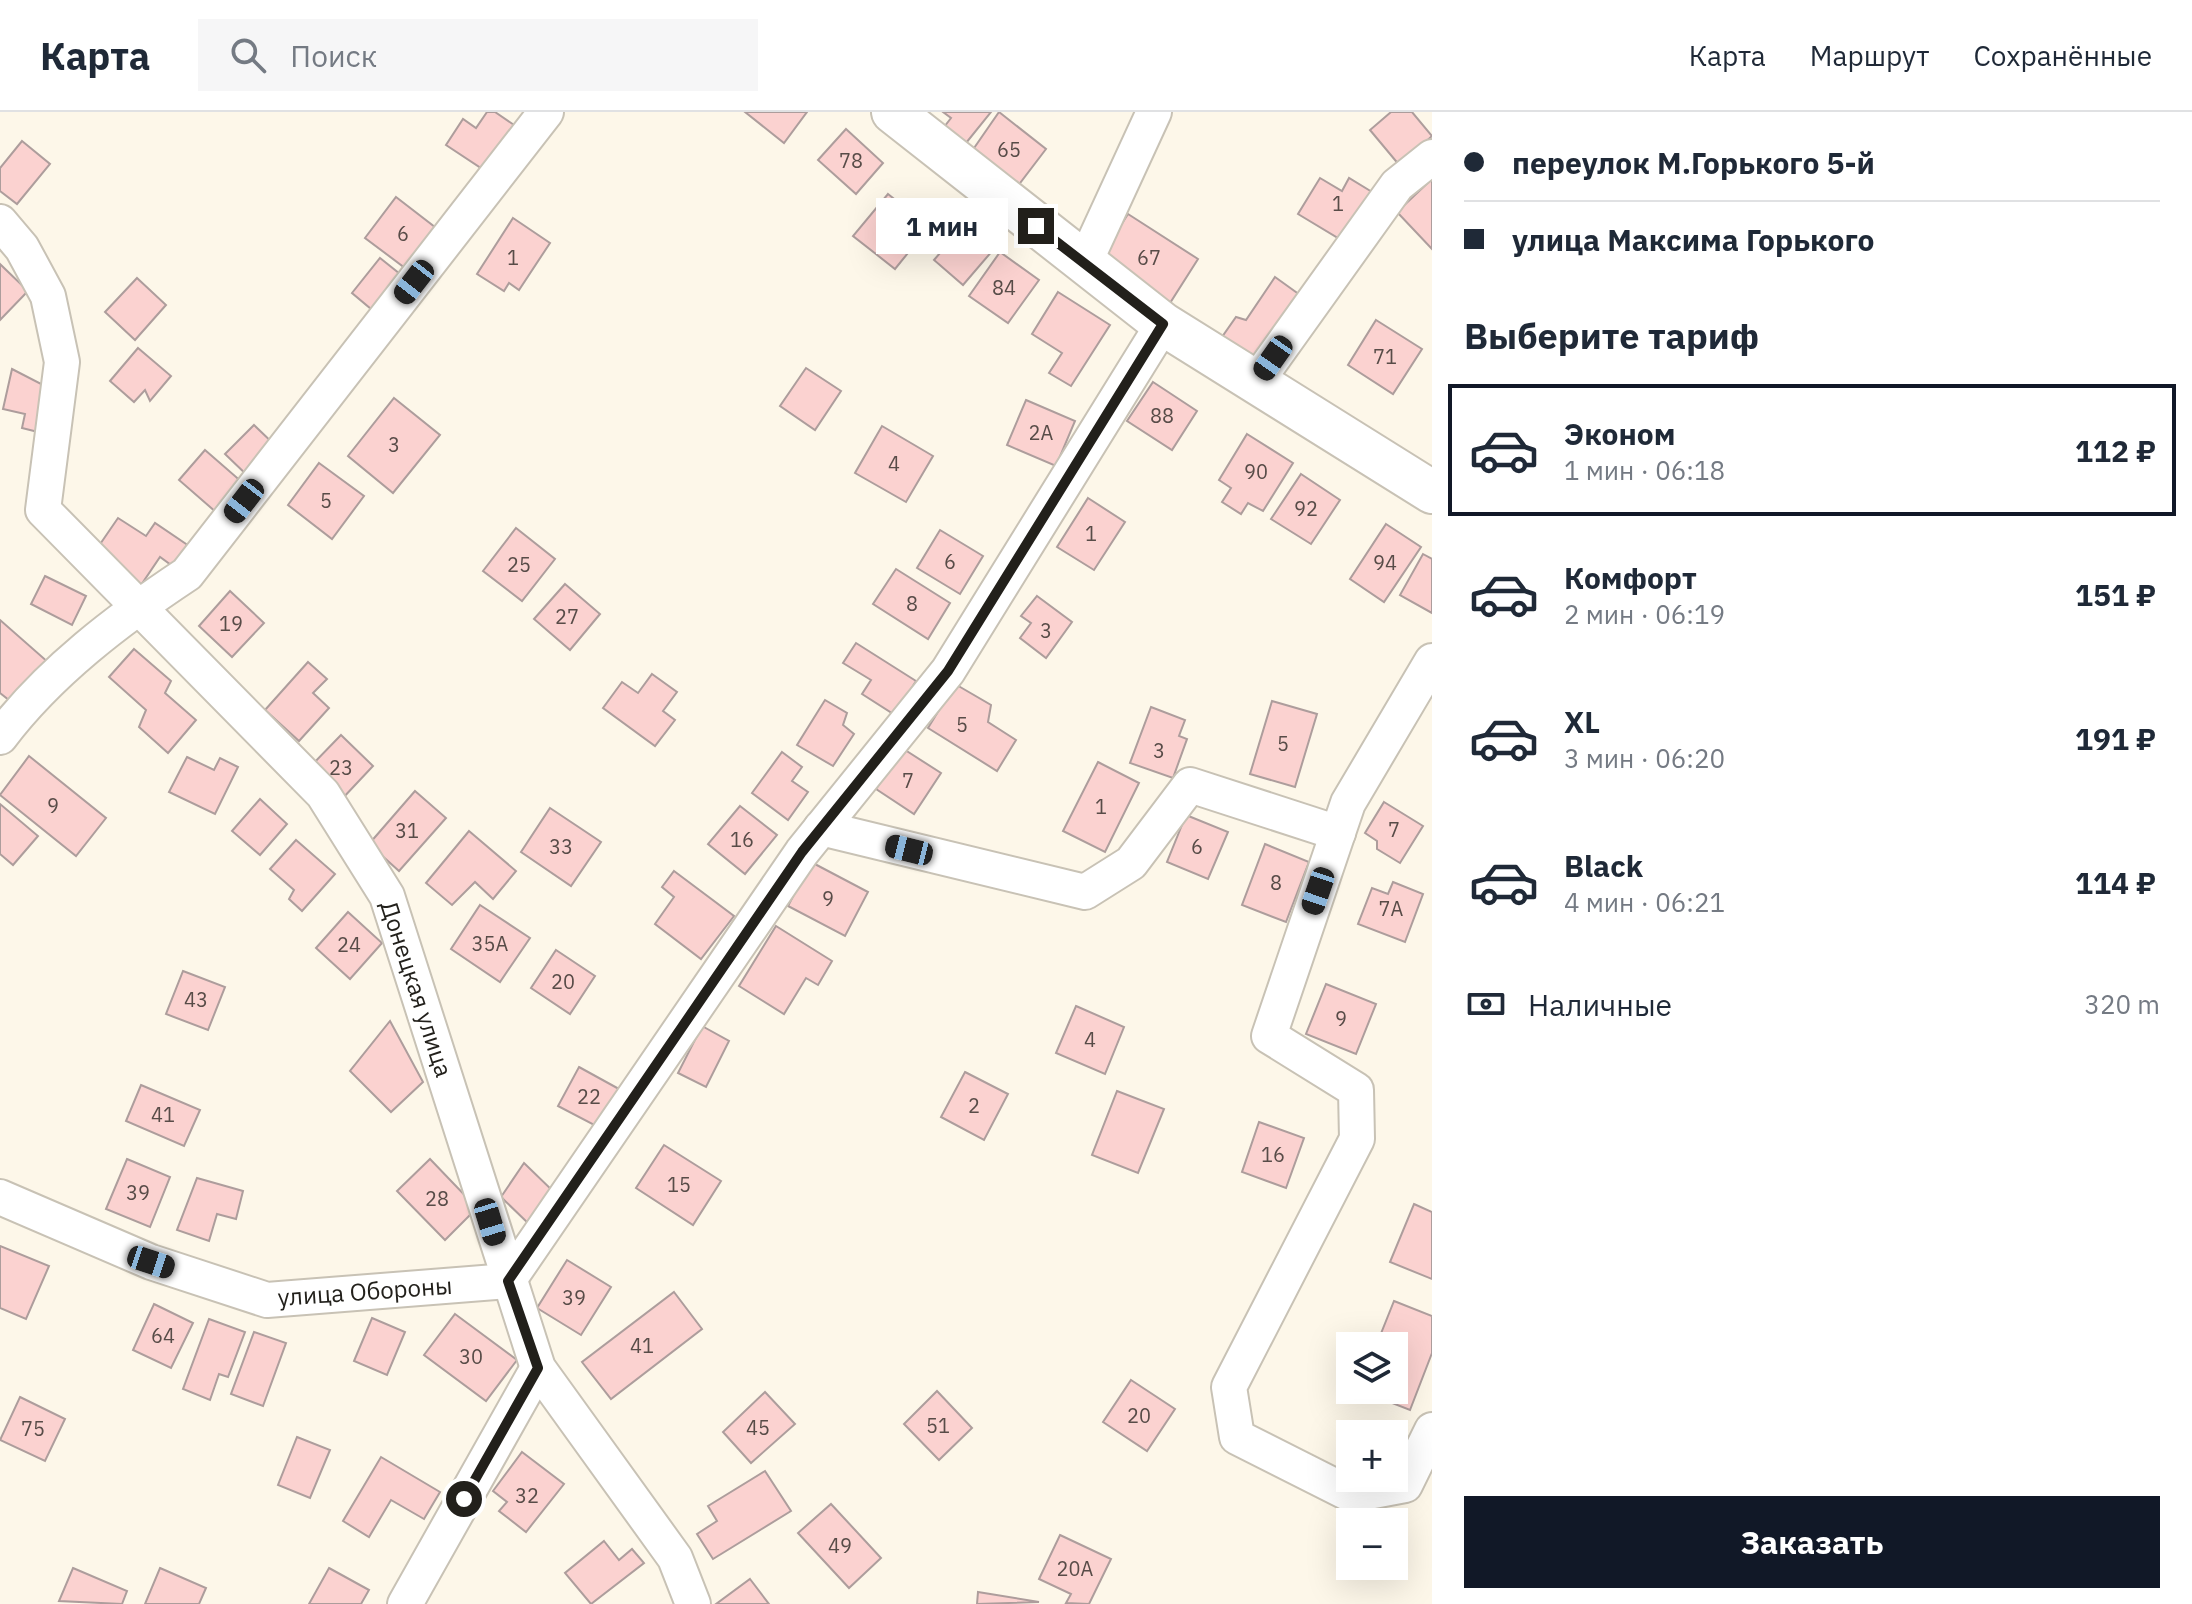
<!DOCTYPE html>
<html lang="ru">
<meta charset="utf-8">
<style>
:root{--surface:#fff;--page:#f6f6f7;--text:#1f2937;--muted:#747a83;--line:#e0e1e3;--accent:#111827}
body{margin:0;font-family:"IBM Plex Sans",sans-serif;background:var(--page);color:var(--text);height:100vh;display:flex;flex-direction:column;font-size:30px;white-space:nowrap}
*{box-sizing:border-box;margin:0}
p{font-size:26px;color:var(--muted)}
.icon{flex:none;width:44px;height:44px;fill:none;stroke:currentColor;stroke-width:2;stroke-linecap:round;stroke-linejoin:round}
.map{position:relative;flex:1;overflow:hidden}
.side{display:flex;flex-direction:column;background:var(--surface);width:760px}
.side>*{flex:none}
.top-card{display:grid;align-content:center;height:176px;padding:0 32px;background:var(--surface)}
.controls{position:absolute;left:1336px;top:1220px;display:grid;gap:16px}
.controls a{display:grid;place-items:center;width:72px;height:72px;border-radius:0px;background:var(--surface);box-shadow:0 8px 32px #0002;font-size:40px}
.end{position:absolute;width:36px;height:36px;margin:-18px;border:10px solid #22201b;background:#fff;box-shadow:0 0 0 4px #fff}
.from{border-radius:50%}
.bubble{position:absolute;height:56px;border-radius:0px;background:var(--surface);box-shadow:0 8px 32px #0002;font-size:26px;font-weight:700;line-height:56px;text-align:center}
.car{position:absolute;width:24px;height:48px;margin:-24px -12px;border-radius:10px;box-shadow:0 0 6px 2px #0007;background:linear-gradient(#222 24%,#8ab4d8 0 40%,#222 0 76%,#8ab4d8 0 86%,#222 0)}
.top-card b{display:flex;align-items:center;gap:28px;height:76px;font-size:30px}
.top-card b+b{border-top:2px solid var(--line)}
.top-card i{width:20px;height:20px;background:var(--text)}
ul{padding:0;list-style:none}
li{display:flex;align-items:center;gap:24px;height:132px;margin:0 16px 12px;padding:0 16px;border:4px solid transparent;border-radius:0px}
li div{flex:1}
li b{display:block;font-size:30px}
li em{font-style:normal;font-weight:700}
li.current{border-color:var(--accent)}
li>.icon{width:72px;height:72px;stroke-width:1.5}
h2{padding:0 32px;font-size:36px;line-height:96px}
.pay{display:flex;align-items:center;gap:20px;height:88px;padding:0 32px;font-size:30px}
.pay p{margin-inline-start:auto}
.button{display:flex;gap:16px;margin-top:auto;padding:16px 32px}
.button a{flex:1;height:92px;border-radius:0px;background:var(--accent);color:#fff;font-size:32px;font-weight:700;line-height:92px;text-align:center}
header{display:flex;align-items:center;gap:48px;box-sizing:border-box;height:112px;padding:0 40px;background:var(--surface);border-bottom:2px solid var(--line)}
header strong{font-size:38px}
nav{display:flex;gap:44px;margin-inline-start:auto;font-size:28px}
.search{width:560px;height:72px;background:var(--page);display:flex;align-items:center;gap:20px;box-sizing:border-box;padding:0 28px;border-radius:0px;color:var(--muted);font-size:30px}
main{display:flex;flex:1;min-height:0}
.map>svg:first-child{display:block}
.building{fill:#fbd2d0;stroke:#ad9d9c;stroke-width:2}
.lines{fill:none;stroke-linecap:round;stroke-linejoin:round}
.minor-casing{stroke:#c8c2b5;stroke-width:38}
.tertiary-casing{stroke:#c8c2b5;stroke-width:46}
.minor{stroke:#fff;stroke-width:34}
.tertiary{stroke:#fff;stroke-width:42}
.route{stroke:#22201b;stroke-width:10}
.labels{text-anchor:middle;stroke-width:7;stroke-linejoin:round;paint-order:stroke}
.number-label{font-size:20px;fill:#584c48}
.street-label{font-size:24px;fill:#22201b;stroke:#fff}
</style>
<header>
<strong>Карта</strong>
<div class="search"><svg class="icon" aria-label="search" viewBox="0 0 24 24"><circle cx="10" cy="10" r="6"/><path d="M15 15l6 6"/></svg>Поиск</div>
<nav><a>Карта</a><a>Маршрут</a><a>Сохранённые</a></nav>
</header>
<main>
<div class="map">
<svg width="1432" height="1492" viewBox="0 0 1432 1492">
<rect width="100%" height="100%" fill="#fdf7e9"/>
<!-- building -->
<g class="building">
<path d="M 487,0 L 495,0 L 517,15 L 487,60 L 446,33 L 463,7 L 476,16 Z"/>
<path d="M 745,0 L 807,0 L 784,31 Z"/>
<path d="M 943,0 L 991,0 L 962,36 L 941,19 L 951,6 Z"/>
<path d="M 999,0 L 1046,37 L 1017,75 L 972,39 Z"/>
<path d="M 1391,0 L 1412,0 L 1432,24 L 1400,54 L 1370,18 Z"/>
<path d="M 846,17 L 883,51 L 856,82 L 818,48 Z"/>
<path d="M 22,29 L 50,52 L 17,92 L 0,79 L 0,56 Z"/>
<path d="M 1320,66 L 1342,79 L 1349,66 L 1377,83 L 1348,132 L 1298,102 Z"/>
<path d="M 1432,67 L 1432,137 L 1397,100 Z"/>
<path d="M 888,82 L 929,115 L 895,157 L 853,124 Z"/>
<path d="M 396,85 L 440,119 L 409,159 L 365,126 Z"/>
<path d="M 1128,102 L 1198,147 L 1170,191 L 1100,146 Z"/>
<path d="M 513,106 L 550,131 L 519,178 L 509,171 L 504,179 L 477,162 Z"/>
<path d="M 964,113 L 993,138 L 963,173 L 934,148 Z"/>
<path d="M 1000,140 L 1039,168 L 1008,211 L 969,184 Z"/>
<path d="M 380,146 L 405,166 L 377,202 L 352,181 Z"/>
<path d="M 0,152 L 28,179 L 0,208 Z"/>
<path d="M 1275,165 L 1300,183 L 1257,248 L 1222,225 L 1236,205 L 1246,208 Z"/>
<path d="M 137,166 L 166,193 L 135,228 L 105,200 Z"/>
<path d="M 1058,180 L 1110,213 L 1071,274 L 1049,261 L 1062,241 L 1032,222 Z"/>
<path d="M 1376,208 L 1422,237 L 1393,282 L 1348,253 Z"/>
<path d="M 138,236 L 171,264 L 150,289 L 145,278 L 134,290 L 110,269 Z"/>
<path d="M 806,256 L 841,279 L 815,318 L 780,294 Z"/>
<path d="M 12,257 L 49,276 L 38,320 L 22,316 L 25,302 L 3,297 Z"/>
<path d="M 1153,270 L 1197,299 L 1172,338 L 1127,309 Z"/>
<path d="M 394,286 L 440,323 L 393,381 L 348,344 Z"/>
<path d="M 1026,288 L 1075,309 L 1056,354 L 1007,333 Z"/>
<path d="M 254,313 L 278,336 L 250,366 L 225,342 Z"/>
<path d="M 882,314 L 933,344 L 906,390 L 855,361 Z"/>
<path d="M 1247,322 L 1293,351 L 1263,399 L 1248,391 L 1241,402 L 1222,390 L 1231,376 L 1219,368 Z"/>
<path d="M 205,338 L 243,371 L 217,401 L 179,368 Z"/>
<path d="M 319,351 L 364,384 L 332,427 L 288,393 Z"/>
<path d="M 1301,362 L 1340,388 L 1311,432 L 1271,407 Z"/>
<path d="M 1088,386 L 1125,410 L 1094,458 L 1057,435 Z"/>
<path d="M 118,406 L 146,424 L 155,411 L 192,436 L 178,458 L 160,445 L 141,473 L 94,441 Z"/>
<path d="M 1386,412 L 1421,435 L 1384,490 L 1350,467 Z"/>
<path d="M 516,416 L 555,447 L 522,489 L 483,459 Z"/>
<path d="M 940,418 L 983,444 L 960,482 L 917,456 Z"/>
<path d="M 1423,442 L 1432,447 L 1432,501 L 1400,483 Z"/>
<path d="M 896,457 L 950,491 L 928,527 L 873,492 Z"/>
<path d="M 45,464 L 86,484 L 72,513 L 31,492 Z"/>
<path d="M 565,472 L 600,502 L 570,538 L 534,507 Z"/>
<path d="M 230,479 L 264,511 L 232,545 L 199,514 Z"/>
<path d="M 1037,484 L 1072,510 L 1046,546 L 1020,526 L 1031,511 L 1021,504 Z"/>
<path d="M 0,508 L 49,551 L 14,592 L 0,581 Z"/>
<path d="M 856,531 L 916,569 L 895,603 L 862,582 L 871,568 L 843,551 Z"/>
<path d="M 134,537 L 171,569 L 165,581 L 196,608 L 168,641 L 139,615 L 146,598 L 109,565 Z"/>
<path d="M 308,550 L 327,567 L 313,581 L 329,596 L 299,629 L 265,598 Z"/>
<path d="M 652,562 L 677,580 L 663,599 L 675,608 L 655,634 L 603,596 L 622,570 L 638,581 Z"/>
<path d="M 955,572 L 991,593 L 988,610 L 1016,628 L 997,659 L 928,616 Z"/>
<path d="M 825,588 L 847,601 L 843,613 L 854,622 L 833,654 L 797,633 Z"/>
<path d="M 1272,589 L 1317,602 L 1295,675 L 1250,662 Z"/>
<path d="M 1151,595 L 1185,608 L 1179,624 L 1187,627 L 1173,666 L 1130,651 Z"/>
<path d="M 341,623 L 373,654 L 341,688 L 308,657 Z"/>
<path d="M 902,636 L 941,661 L 914,702 L 876,677 Z"/>
<path d="M 782,640 L 802,655 L 792,669 L 808,680 L 788,708 L 752,681 Z"/>
<path d="M 29,644 L 106,706 L 76,744 L 0,683 Z"/>
<path d="M 187,645 L 214,658 L 220,646 L 238,655 L 215,702 L 169,680 Z"/>
<path d="M 1098,650 L 1139,671 L 1105,740 L 1063,719 Z"/>
<path d="M 415,679 L 446,706 L 399,759 L 369,732 Z"/>
<path d="M 260,687 L 287,712 L 260,743 L 232,719 Z"/>
<path d="M 1384,690 L 1423,714 L 1400,751 L 1377,737 L 1377,729 L 1365,721 Z"/>
<path d="M 0,692 L 38,724 L 13,753 L 0,742 Z"/>
<path d="M 740,694 L 777,723 L 745,762 L 708,732 Z"/>
<path d="M 550,696 L 601,730 L 571,774 L 521,740 Z"/>
<path d="M 1186,703 L 1228,720 L 1208,767 L 1167,750 Z"/>
<path d="M 469,719 L 516,759 L 493,787 L 475,770 L 452,793 L 426,771 Z"/>
<path d="M 296,728 L 335,762 L 302,799 L 289,787 L 294,778 L 270,757 Z"/>
<path d="M 1265,732 L 1309,750 L 1286,810 L 1242,793 Z"/>
<path d="M 811,750 L 868,780 L 845,824 L 788,794 Z"/>
<path d="M 674,759 L 734,804 L 701,847 L 655,812 L 674,785 L 662,775 Z"/>
<path d="M 1393,770 L 1423,782 L 1405,830 L 1358,812 L 1372,776 L 1388,782 Z"/>
<path d="M 480,793 L 530,826 L 500,870 L 451,837 Z"/>
<path d="M 348,800 L 382,831 L 350,867 L 316,836 Z"/>
<path d="M 776,814 L 832,849 L 818,873 L 806,866 L 784,902 L 739,874 Z"/>
<path d="M 556,838 L 595,864 L 570,902 L 531,876 Z"/>
<path d="M 183,859 L 225,875 L 208,918 L 166,902 Z"/>
<path d="M 1326,872 L 1376,892 L 1356,942 L 1306,922 Z"/>
<path d="M 1076,894 L 1124,915 L 1105,962 L 1056,941 Z"/>
<path d="M 390,909 L 423,970 L 391,1000 L 350,959 Z"/>
<path d="M 702,914 L 729,929 L 706,975 L 678,961 Z"/>
<path d="M 579,955 L 619,977 L 598,1015 L 558,994 Z"/>
<path d="M 965,960 L 1008,982 L 984,1028 L 941,1005 Z"/>
<path d="M 141,973 L 200,998 L 184,1034 L 126,1009 Z"/>
<path d="M 1117,979 L 1164,997 L 1138,1061 L 1092,1043 Z"/>
<path d="M 1259,1010 L 1304,1026 L 1286,1076 L 1242,1060 Z"/>
<path d="M 664,1033 L 721,1069 L 693,1113 L 636,1076 Z"/>
<path d="M 127,1047 L 170,1065 L 150,1115 L 106,1097 Z"/>
<path d="M 430,1047 L 477,1096 L 445,1128 L 397,1079 Z"/>
<path d="M 524,1051 L 555,1081 L 530,1113 L 501,1085 Z"/>
<path d="M 197,1066 L 243,1079 L 236,1107 L 217,1102 L 209,1129 L 177,1118 Z"/>
<path d="M 1414,1092 L 1432,1100 L 1432,1167 L 1390,1150 Z"/>
<path d="M 0,1134 L 49,1154 L 26,1207 L 0,1196 Z"/>
<path d="M 567,1148 L 611,1175 L 581,1223 L 537,1196 Z"/>
<path d="M 674,1180 L 702,1217 L 611,1287 L 582,1250 Z"/>
<path d="M 1394,1189 L 1432,1204 L 1432,1241 L 1410,1298 L 1359,1278 L 1394,1278 L 1394,1234 L 1376,1234 Z"/>
<path d="M 154,1192 L 193,1211 L 171,1256 L 133,1238 Z"/>
<path d="M 455,1202 L 517,1248 L 486,1289 L 424,1243 Z"/>
<path d="M 372,1206 L 405,1220 L 387,1263 L 354,1249 Z"/>
<path d="M 209,1207 L 245,1220 L 228,1265 L 219,1262 L 210,1288 L 183,1277 Z"/>
<path d="M 254,1220 L 286,1231 L 263,1294 L 231,1282 Z"/>
<path d="M 1131,1268 L 1175,1297 L 1147,1339 L 1103,1310 Z"/>
<path d="M 937,1279 L 972,1316 L 939,1348 L 904,1312 Z"/>
<path d="M 765,1280 L 795,1312 L 751,1351 L 723,1320 Z"/>
<path d="M 20,1285 L 65,1307 L 45,1349 L 0,1328 Z"/>
<path d="M 297,1325 L 330,1338 L 310,1386 L 278,1373 Z"/>
<path d="M 522,1340 L 564,1372 L 526,1420 L 499,1399 L 507,1390 L 493,1379 Z"/>
<path d="M 381,1345 L 440,1380 L 424,1407 L 391,1388 L 369,1425 L 343,1409 Z"/>
<path d="M 765,1359 L 791,1399 L 713,1447 L 697,1422 L 717,1409 L 708,1394 Z"/>
<path d="M 831,1392 L 881,1446 L 849,1476 L 798,1421 Z"/>
<path d="M 1060,1423 L 1111,1447 L 1089,1492 L 1066,1491 L 1071,1482 L 1039,1467 Z"/>
<path d="M 604,1429 L 619,1448 L 632,1437 L 644,1451 L 591,1492 L 565,1461 Z"/>
<path d="M 73,1456 L 127,1479 L 122,1492 L 59,1489 Z"/>
<path d="M 160,1456 L 206,1476 L 199,1492 L 145,1492 Z"/>
<path d="M 329,1456 L 369,1478 L 361,1492 L 309,1492 Z"/>
<path d="M 750,1467 L 769,1492 L 716,1492 Z"/>
<path d="M 978,1480 L 1039,1490 L 977,1492 Z"/>
</g>
<g class="lines">
<defs>
<g id="minor">
<path d="M 0,110 L 22,136 L 48,184 L 62,250 L 43,398 L 323,682 L 387,784 L 538,1256 L 675,1446 L 693,1492"/>
<path d="M 1084,152 L 1154,0"/>
<path d="M 1256,270 L 1397,73 L 1432,45"/>
<path d="M 1432,549 L 1348,691 L 1269,924 L 1356,978 L 1357,1027 L 1229,1275 L 1237,1325 L 1352,1383 L 1405,1373 L 1432,1318"/>
<path d="M 0,625 C 49,560 119,507 187,462 L 546,0"/>
<path d="M 821,716 L 1085,780 L 1131,751 L 1190,673 L 1338,721"/>
<path d="M 0,1085 L 151,1150 L 267,1188 L 508,1169 L 802,740 L 948,559 L 1163,212"/>
<path d="M 405,1492 L 538,1256"/>
</g>
<path id="tertiary" d="M 893,0 L 1163,212 L 1432,380"/>
</defs>
<!-- minor casing -->
<use href="#minor" class="minor-casing"/>
<!-- tertiary casing -->
<use href="#tertiary" class="tertiary-casing"/>
<!-- minor -->
<use href="#minor" class="minor"/>
<!-- tertiary -->
<use href="#tertiary" class="tertiary"/>
</g>
<g class="lines">
<!-- route -->
<path class="route" d="M 464,1387 L 538,1256 L 508,1169 L 802,740 L 948,559 L 1163,212 L 1036,114"/>
</g>
<g class="labels">
<!-- number labels -->
<g class="number-label">
<text x="1009" y="45">65</text>
<text x="851" y="56">78</text>
<text x="1338" y="99">1</text>
<text x="403" y="129">6</text>
<text x="513" y="153">1</text>
<text x="1149" y="153">67</text>
<text x="1004" y="183">84</text>
<text x="1385" y="252">71</text>
<text x="1162" y="311">88</text>
<text x="1041" y="328">2А</text>
<text x="394" y="340">3</text>
<text x="894" y="359">4</text>
<text x="1256" y="367">90</text>
<text x="326" y="396">5</text>
<text x="1306" y="404">92</text>
<text x="1091" y="429">1</text>
<text x="950" y="457">6</text>
<text x="1385" y="458">94</text>
<text x="519" y="460">25</text>
<text x="912" y="499">8</text>
<text x="567" y="512">27</text>
<text x="231" y="519">19</text>
<text x="1046" y="526">3</text>
<text x="962" y="620">5</text>
<text x="1283" y="639">5</text>
<text x="1159" y="646">3</text>
<text x="341" y="663">23</text>
<text x="908" y="676">7</text>
<text x="53" y="701">9</text>
<text x="1101" y="702">1</text>
<text x="1394" y="725">7</text>
<text x="407" y="726">31</text>
<text x="742" y="735">16</text>
<text x="561" y="742">33</text>
<text x="1197" y="742">6</text>
<text x="1276" y="778">8</text>
<text x="828" y="794">9</text>
<text x="1391" y="804">7А</text>
<text x="490" y="839">35А</text>
<text x="349" y="840">24</text>
<text x="563" y="877">20</text>
<text x="196" y="895">43</text>
<text x="1341" y="914">9</text>
<text x="1090" y="935">4</text>
<text x="589" y="992">22</text>
<text x="974" y="1001">2</text>
<text x="163" y="1010">41</text>
<text x="1273" y="1050">16</text>
<text x="679" y="1080">15</text>
<text x="138" y="1088">39</text>
<text x="437" y="1094">28</text>
<text x="574" y="1193">39</text>
<text x="163" y="1231">64</text>
<text x="642" y="1241">41</text>
<text x="471" y="1252">30</text>
<text x="1139" y="1311">20</text>
<text x="938" y="1321">51</text>
<text x="758" y="1323">45</text>
<text x="33" y="1324">75</text>
<text x="527" y="1391">32</text>
<text x="840" y="1441">49</text>
<text x="1075" y="1464">20А</text>
</g>
<!-- street labels -->
<g class="street-label">
<text transform="translate(416 877) rotate(72)" y="8">Донецкая улица</text>
<text transform="translate(365 1180) rotate(-4)" y="8">улица Обороны</text>
</g>
</g>
</svg>
<div class="controls">
<a><svg class="icon" aria-label="layers" viewBox="0 0 24 24"><path d="M12 4l9 5-9 5-9-5zM3 14l9 5 9-5"/></svg></a>
<a>+</a>
<a>−</a>
</div>
<i class="end from" style="left:464px;top:1387px"></i>
<i class="end" style="left:1036px;top:114px"></i>
<div class="bubble" style="left:876px;top:86px;width:132px">1 мин</div>
<i class="car" style="left:414px;top:170px;rotate:218deg"></i>
<i class="car" style="left:1273px;top:246px;rotate:215deg"></i>
<i class="car" style="left:244px;top:389px;rotate:218deg"></i>
<i class="car" style="left:909px;top:738px;rotate:284deg"></i>
<i class="car" style="left:1318px;top:779px;rotate:199deg"></i>
<i class="car" style="left:490px;top:1110px;rotate:163deg"></i>
<i class="car" style="left:151px;top:1150px;rotate:108deg"></i>
</div>
<section class="side">
<div class="top-card">
<b><i class="from"></i>переулок М.Горького 5-й</b>
<b><i></i>улица Максима Горького</b>
</div>
<h2>Выберите тариф</h2>
<ul>
<li class="current"><svg class="icon" aria-label="car" viewBox="0 0 24 24"><path d="M5 17H2v-5l4-1 3-4h7l3 4 3 1v5h-3M9 17h6M6 11h13"/><circle cx="7" cy="17" r="2"/><circle cx="17" cy="17" r="2"/></svg><div><b>Эконом</b><p>1 мин · 06:18</p></div><em>112 ₽</em></li>
<li><svg class="icon" aria-label="car" viewBox="0 0 24 24"><path d="M5 17H2v-5l4-1 3-4h7l3 4 3 1v5h-3M9 17h6M6 11h13"/><circle cx="7" cy="17" r="2"/><circle cx="17" cy="17" r="2"/></svg><div><b>Комфорт</b><p>2 мин · 06:19</p></div><em>151 ₽</em></li>
<li><svg class="icon" aria-label="car" viewBox="0 0 24 24"><path d="M5 17H2v-5l4-1 3-4h7l3 4 3 1v5h-3M9 17h6M6 11h13"/><circle cx="7" cy="17" r="2"/><circle cx="17" cy="17" r="2"/></svg><div><b>XL</b><p>3 мин · 06:20</p></div><em>191 ₽</em></li>
<li><svg class="icon" aria-label="car" viewBox="0 0 24 24"><path d="M5 17H2v-5l4-1 3-4h7l3 4 3 1v5h-3M9 17h6M6 11h13"/><circle cx="7" cy="17" r="2"/><circle cx="17" cy="17" r="2"/></svg><div><b>Black</b><p>4 мин · 06:21</p></div><em>114 ₽</em></li>
</ul>
<div class="pay"><svg class="icon" aria-label="cash" viewBox="0 0 24 24"><path d="M3 7h18v10H3z"/><circle cx="12" cy="12" r="2"/></svg>Наличные<p>320 m</p></div>
<div class="button"><a>Заказать</a></div>
</section>
</main>
